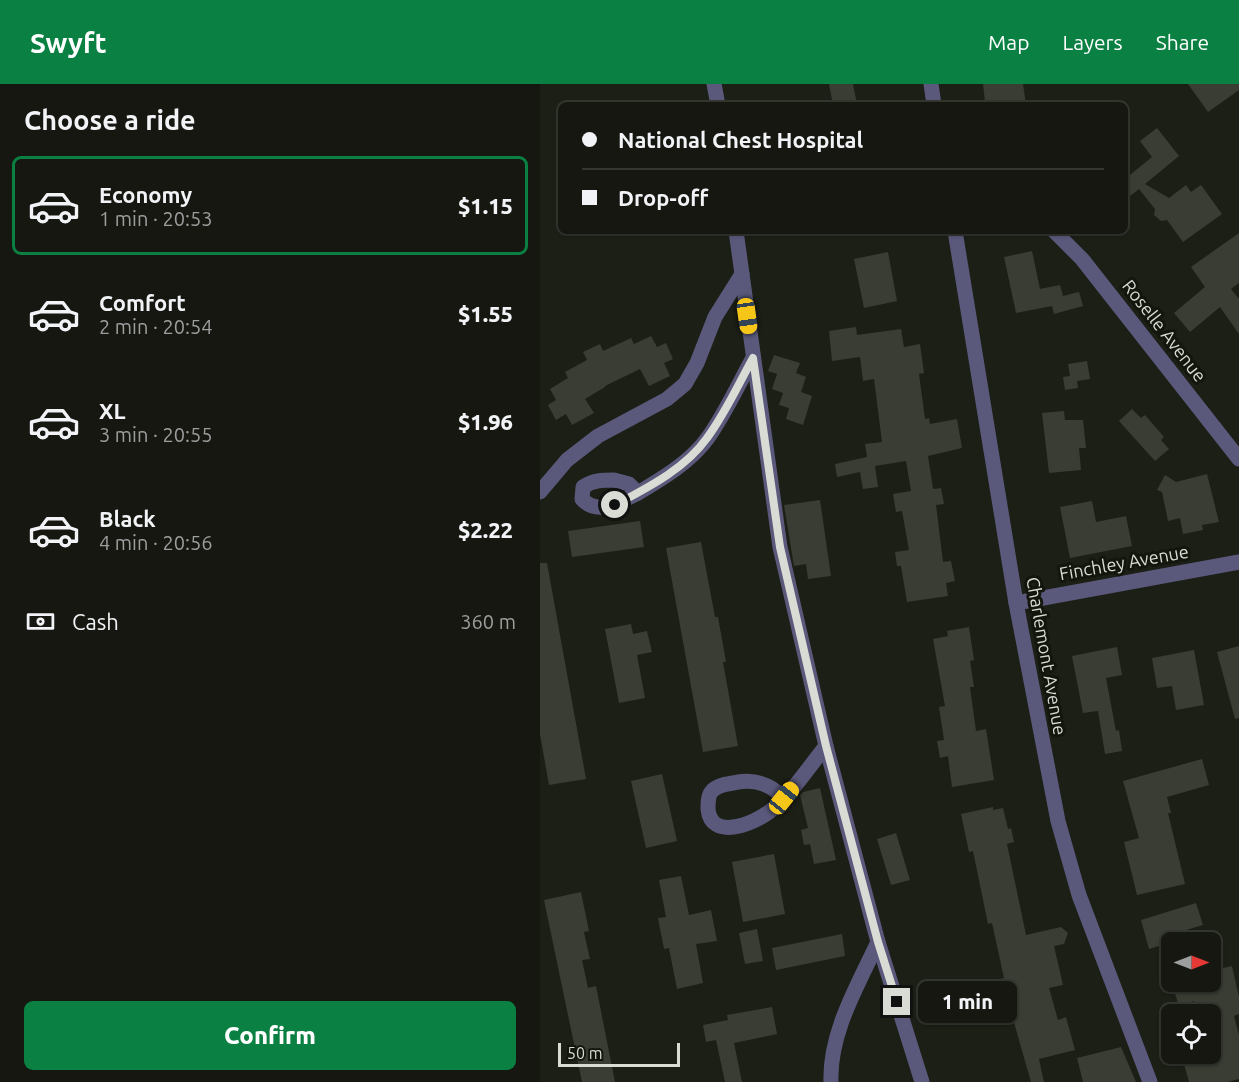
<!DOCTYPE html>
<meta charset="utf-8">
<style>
:root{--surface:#151710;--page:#22241e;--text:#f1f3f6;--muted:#9d9f9f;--line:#343630;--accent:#0b8043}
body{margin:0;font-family:Ubuntu,sans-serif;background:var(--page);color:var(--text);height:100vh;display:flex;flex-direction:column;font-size:22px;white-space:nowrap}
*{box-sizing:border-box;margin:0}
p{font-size:20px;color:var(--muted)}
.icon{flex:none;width:33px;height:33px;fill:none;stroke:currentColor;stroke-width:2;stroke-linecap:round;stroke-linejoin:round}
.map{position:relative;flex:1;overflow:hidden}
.drawer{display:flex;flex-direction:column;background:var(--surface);width:540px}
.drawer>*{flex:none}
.hud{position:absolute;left:18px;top:18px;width:570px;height:132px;border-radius:9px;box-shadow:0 2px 4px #0004,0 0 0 2px var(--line);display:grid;align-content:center;height:132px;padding:0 24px;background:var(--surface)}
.needle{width:39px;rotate:90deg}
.fabs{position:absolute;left:621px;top:848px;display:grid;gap:12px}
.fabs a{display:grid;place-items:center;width:60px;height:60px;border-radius:9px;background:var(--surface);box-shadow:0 2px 4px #0004,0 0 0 2px var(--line);font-size:30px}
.scale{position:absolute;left:18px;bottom:15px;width:122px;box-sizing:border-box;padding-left:6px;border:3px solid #d9dbd5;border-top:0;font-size:16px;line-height:21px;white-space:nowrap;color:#d9dbd5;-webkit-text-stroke:4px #13160d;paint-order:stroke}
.end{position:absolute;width:27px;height:27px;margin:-14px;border:8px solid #d9dbd5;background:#111;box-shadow:0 0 0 3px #111}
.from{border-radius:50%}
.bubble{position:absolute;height:42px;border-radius:9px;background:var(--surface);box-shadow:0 2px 4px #0004,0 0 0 2px var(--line);font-size:20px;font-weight:800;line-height:42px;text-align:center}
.car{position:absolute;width:18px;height:36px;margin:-18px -9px;border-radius:8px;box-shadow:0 0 4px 2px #0007;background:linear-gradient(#f5c518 24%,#345 0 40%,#f5c518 0 76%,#345 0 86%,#f5c518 0)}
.hud b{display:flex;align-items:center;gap:21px;height:57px;font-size:22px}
.hud b+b{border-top:2px solid var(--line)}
.hud i{width:15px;height:15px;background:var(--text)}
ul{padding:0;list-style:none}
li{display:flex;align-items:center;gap:18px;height:99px;margin:0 12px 9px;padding:0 12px;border:3px solid transparent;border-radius:9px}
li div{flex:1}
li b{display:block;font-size:22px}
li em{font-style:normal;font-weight:800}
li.on{border-color:var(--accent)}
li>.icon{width:54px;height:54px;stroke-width:1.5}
h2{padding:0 24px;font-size:27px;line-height:72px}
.pay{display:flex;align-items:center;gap:15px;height:66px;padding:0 24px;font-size:22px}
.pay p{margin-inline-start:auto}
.action{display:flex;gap:12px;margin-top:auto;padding:12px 24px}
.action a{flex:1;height:69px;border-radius:9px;background:var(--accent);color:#fff;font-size:24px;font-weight:800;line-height:69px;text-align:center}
header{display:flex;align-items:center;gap:36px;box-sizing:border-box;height:84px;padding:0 30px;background:var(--accent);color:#fff}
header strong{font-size:28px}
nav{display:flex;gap:33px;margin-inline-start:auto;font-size:21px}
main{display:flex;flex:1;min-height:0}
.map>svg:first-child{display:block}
.building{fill:#393d33}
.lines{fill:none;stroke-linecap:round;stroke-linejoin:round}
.minor{stroke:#5a597c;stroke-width:15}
.route{stroke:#d9dbd5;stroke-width:8}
.labels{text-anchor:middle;stroke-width:6;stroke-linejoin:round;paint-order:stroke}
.street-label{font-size:18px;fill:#d9dbd5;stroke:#13160d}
</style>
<header>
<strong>Swyft</strong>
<nav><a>Map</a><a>Layers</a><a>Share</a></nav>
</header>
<main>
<section class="drawer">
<h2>Choose a ride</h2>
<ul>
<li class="on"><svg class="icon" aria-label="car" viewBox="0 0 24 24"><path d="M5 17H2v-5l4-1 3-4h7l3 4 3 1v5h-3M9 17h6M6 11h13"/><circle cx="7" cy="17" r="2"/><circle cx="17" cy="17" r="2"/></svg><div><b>Economy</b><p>1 min · 20:53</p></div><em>$1.15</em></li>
<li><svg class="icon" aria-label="car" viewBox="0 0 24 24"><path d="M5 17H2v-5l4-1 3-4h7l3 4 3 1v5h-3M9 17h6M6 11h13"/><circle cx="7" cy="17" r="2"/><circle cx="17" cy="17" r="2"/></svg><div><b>Comfort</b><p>2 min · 20:54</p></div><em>$1.55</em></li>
<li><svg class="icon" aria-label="car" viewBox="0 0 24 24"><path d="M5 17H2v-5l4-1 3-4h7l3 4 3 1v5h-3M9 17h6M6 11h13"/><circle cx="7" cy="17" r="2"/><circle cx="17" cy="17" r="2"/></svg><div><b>XL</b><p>3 min · 20:55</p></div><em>$1.96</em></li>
<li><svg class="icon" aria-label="car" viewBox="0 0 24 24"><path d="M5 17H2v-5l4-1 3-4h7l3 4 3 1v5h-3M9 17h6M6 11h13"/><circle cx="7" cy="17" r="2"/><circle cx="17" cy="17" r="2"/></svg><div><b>Black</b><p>4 min · 20:56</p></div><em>$2.22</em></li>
</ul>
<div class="pay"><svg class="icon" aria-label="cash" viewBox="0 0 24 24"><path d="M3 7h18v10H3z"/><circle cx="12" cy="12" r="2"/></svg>Cash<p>360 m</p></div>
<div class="action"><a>Confirm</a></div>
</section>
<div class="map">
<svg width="699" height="998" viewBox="0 0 699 998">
<rect width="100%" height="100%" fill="#1c1f16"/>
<!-- building -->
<g class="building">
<path d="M 289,0 L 313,0 L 317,21 L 293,21 Z"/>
<path d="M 443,0 L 483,0 L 486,21 L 452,21 L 451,18 L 445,18 Z"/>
<path d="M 648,0 L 699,0 L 699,6 L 668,28 Z"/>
<path d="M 617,44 L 639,72 L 605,100 L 629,114 L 646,101 L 651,108 L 661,101 L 682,130 L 643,158 L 627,136 L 621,137 L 614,131 L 615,125 L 599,105 L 585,116 L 585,95 L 612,73 L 600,57 Z"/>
<path d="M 699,149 L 699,199 L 691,205 L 699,215 L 699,250 L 680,223 L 650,248 L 634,229 L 665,203 L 651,183 Z"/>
<path d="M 492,167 L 500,205 L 520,201 L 523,212 L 539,208 L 543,222 L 514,230 L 512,222 L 476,229 L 464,173 Z"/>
<path d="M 348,168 L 357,217 L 324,224 L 314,175 Z"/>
<path d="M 316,243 L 317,251 L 361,245 L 364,263 L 380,260 L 384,289 L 379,290 L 385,335 L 389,334 L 390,340 L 417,335 L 422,364 L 388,372 L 393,405 L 401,404 L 404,420 L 396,421 L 403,478 L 411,477 L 415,497 L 406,499 L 408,512 L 367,518 L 361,482 L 357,482 L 355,468 L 369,466 L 362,427 L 356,428 L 353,410 L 371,407 L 366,377 L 335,382 L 338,403 L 323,405 L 320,388 L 297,393 L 295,380 L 327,373 L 325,360 L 342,358 L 334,295 L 323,297 L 320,273 L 292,277 L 289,247 Z"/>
<path d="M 111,252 L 117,263 L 126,259 L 133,275 L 124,279 L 130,292 L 109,302 L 100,285 L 65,302 L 65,303 L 45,315 L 54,329 L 32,341 L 26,330 L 16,336 L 8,321 L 16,316 L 10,305 L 28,294 L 25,288 L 47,276 L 43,268 L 60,260 L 63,267 L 91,254 L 94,260 Z"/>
<path d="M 234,271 L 260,279 L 256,289 L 266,293 L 261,308 L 272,312 L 263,341 L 246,335 L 249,324 L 239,321 L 243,309 L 232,305 L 237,290 L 228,287 Z"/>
<path d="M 547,277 L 550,295 L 537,297 L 538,304 L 525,306 L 523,293 L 530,292 L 528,280 Z"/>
<path d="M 592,325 L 601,334 L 605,331 L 624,353 L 621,356 L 629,365 L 615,377 L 579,337 Z"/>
<path d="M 524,327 L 525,336 L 543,336 L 546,364 L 539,364 L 541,386 L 509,389 L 502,329 Z"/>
<path d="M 667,390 L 679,438 L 662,441 L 663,446 L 643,450 L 640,434 L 628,437 L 622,408 L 617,406 L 625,391 L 636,398 Z"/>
<path d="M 280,416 L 291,492 L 268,495 L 266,480 L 254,482 L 244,421 Z"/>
<path d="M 552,417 L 556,438 L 586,432 L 592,462 L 530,474 L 520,423 Z"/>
<path d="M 100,437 L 104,463 L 32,473 L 28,447 Z"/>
<path d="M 161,458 L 175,533 L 178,533 L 186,578 L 183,578 L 198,662 L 163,668 L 126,464 Z"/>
<path d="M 0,479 L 7,479 L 46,695 L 9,701 L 0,650 Z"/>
<path d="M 91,540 L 93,550 L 107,547 L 112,568 L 97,571 L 105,614 L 79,619 L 65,545 Z"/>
<path d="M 429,543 L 434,576 L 430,577 L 434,603 L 430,603 L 436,647 L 446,645 L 454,696 L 412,703 L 408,672 L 400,674 L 397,657 L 404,656 L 399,623 L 405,622 L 393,555 L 408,552 L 407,547 Z"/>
<path d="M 699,562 L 699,634 L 695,635 L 677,568 Z"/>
<path d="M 577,563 L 582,591 L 566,594 L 576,647 L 579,646 L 582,667 L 565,670 L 558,627 L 543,629 L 532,572 Z"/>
<path d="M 654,566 L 664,621 L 636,626 L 632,602 L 617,604 L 612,574 Z"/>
<path d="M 662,675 L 669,701 L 627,713 L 631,729 L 628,729 L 645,800 L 597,811 L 584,758 L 599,754 L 583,697 Z"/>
<path d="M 122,690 L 137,757 L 106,764 L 91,697 Z"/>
<path d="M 280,704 L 296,776 L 274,780 L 270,760 L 264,761 L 261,746 L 268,744 L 260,711 L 263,708 Z"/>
<path d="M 453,723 L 453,726 L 463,724 L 468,745 L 471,744 L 474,758 L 467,760 L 486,851 L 521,843 L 528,849 L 524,860 L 514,862 L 523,901 L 509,904 L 518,936 L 526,933 L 535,966 L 499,975 L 504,998 L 491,998 L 467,914 L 448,919 L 443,899 L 464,894 L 452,839 L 448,840 L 433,767 L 429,768 L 421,730 Z"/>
<path d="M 356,749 L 370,796 L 351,801 L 337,755 Z"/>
<path d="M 234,770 L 245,830 L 203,838 L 192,778 Z"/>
<path d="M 141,792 L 149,831 L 171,826 L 177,857 L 156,860 L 163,899 L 137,905 L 129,864 L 124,865 L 118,834 L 126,833 L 119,796 Z"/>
<path d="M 41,808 L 49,847 L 44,848 L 50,875 L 42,876 L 48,904 L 56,902 L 75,998 L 42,998 L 4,816 Z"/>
<path d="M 656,819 L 663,841 L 646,846 L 648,853 L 609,865 L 601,836 Z"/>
<path d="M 217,845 L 223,877 L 205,880 L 199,849 Z"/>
<path d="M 302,850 L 305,872 L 236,886 L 232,864 Z"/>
<path d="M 692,882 L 699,913 L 699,930 L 694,932 L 699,951 L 699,995 L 687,998 L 649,998 L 641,969 L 670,969 L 670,954 L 681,951 L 674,922 L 657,927 L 654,917 L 639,922 L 631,897 L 670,897 L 670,887 Z"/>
<path d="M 232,923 L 237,950 L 194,959 L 202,998 L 185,998 L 176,956 L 166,958 L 163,941 L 188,936 L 187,931 Z"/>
<path d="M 581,963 L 596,998 L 543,998 L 537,974 Z"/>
</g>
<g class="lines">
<!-- minor -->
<g class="minor">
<path d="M 174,0 L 178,21"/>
<path d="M 391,0 L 394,21"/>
<path d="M 196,147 L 240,463 L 286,662 L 338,858 L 382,998"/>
<path d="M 415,147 L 476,519 L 518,737 L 539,811 L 610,998"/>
<path d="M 514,147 L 542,175 L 699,375"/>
<path d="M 74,396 L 89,400 L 98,409 C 82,417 58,433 42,415 L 43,403 C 53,396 63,396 74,396 Z"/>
<path d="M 0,408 L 27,376 L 58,352 L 127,315 L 145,300 L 157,279 L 175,233 L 202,190"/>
<path d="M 98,409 C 123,394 150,378 167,355 C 185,330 198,301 213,274"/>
<path d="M 476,519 L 699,478"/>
<path d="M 244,714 C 231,701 217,695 198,698 C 190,700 178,700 172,707 C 168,711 168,719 168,725 C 171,757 213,740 229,728 C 251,711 268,684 286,662"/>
<path d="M 291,998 C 289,949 318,901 338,858"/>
</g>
</g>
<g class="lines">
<!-- route -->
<path class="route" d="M 75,421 C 107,404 145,385 167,354 C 185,330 198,301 213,274 L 240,463 L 286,662 L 338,858 L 357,918"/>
</g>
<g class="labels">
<!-- street labels -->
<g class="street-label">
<text transform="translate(624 247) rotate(52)" y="6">Roselle Avenue</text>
<text transform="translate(584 479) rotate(-10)" y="6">Finchley Avenue</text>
<text transform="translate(506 572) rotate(80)" y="6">Charlemont Avenue</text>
</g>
</g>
</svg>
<div class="fabs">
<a><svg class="needle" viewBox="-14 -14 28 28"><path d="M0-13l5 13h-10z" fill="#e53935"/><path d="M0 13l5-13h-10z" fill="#9d9f9f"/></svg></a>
<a><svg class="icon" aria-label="locate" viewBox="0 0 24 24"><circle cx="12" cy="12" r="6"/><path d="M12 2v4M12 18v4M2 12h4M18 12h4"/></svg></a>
</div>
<div class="scale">50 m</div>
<i class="end from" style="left:75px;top:421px"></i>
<i class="end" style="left:357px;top:918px"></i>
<div class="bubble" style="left:378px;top:897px;width:99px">1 min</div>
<i class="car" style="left:207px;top:232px;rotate:172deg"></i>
<i class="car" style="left:244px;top:714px;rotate:39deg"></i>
<div class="hud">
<b><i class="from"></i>National Chest Hospital</b>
<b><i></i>Drop-off</b>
</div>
</div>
</main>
